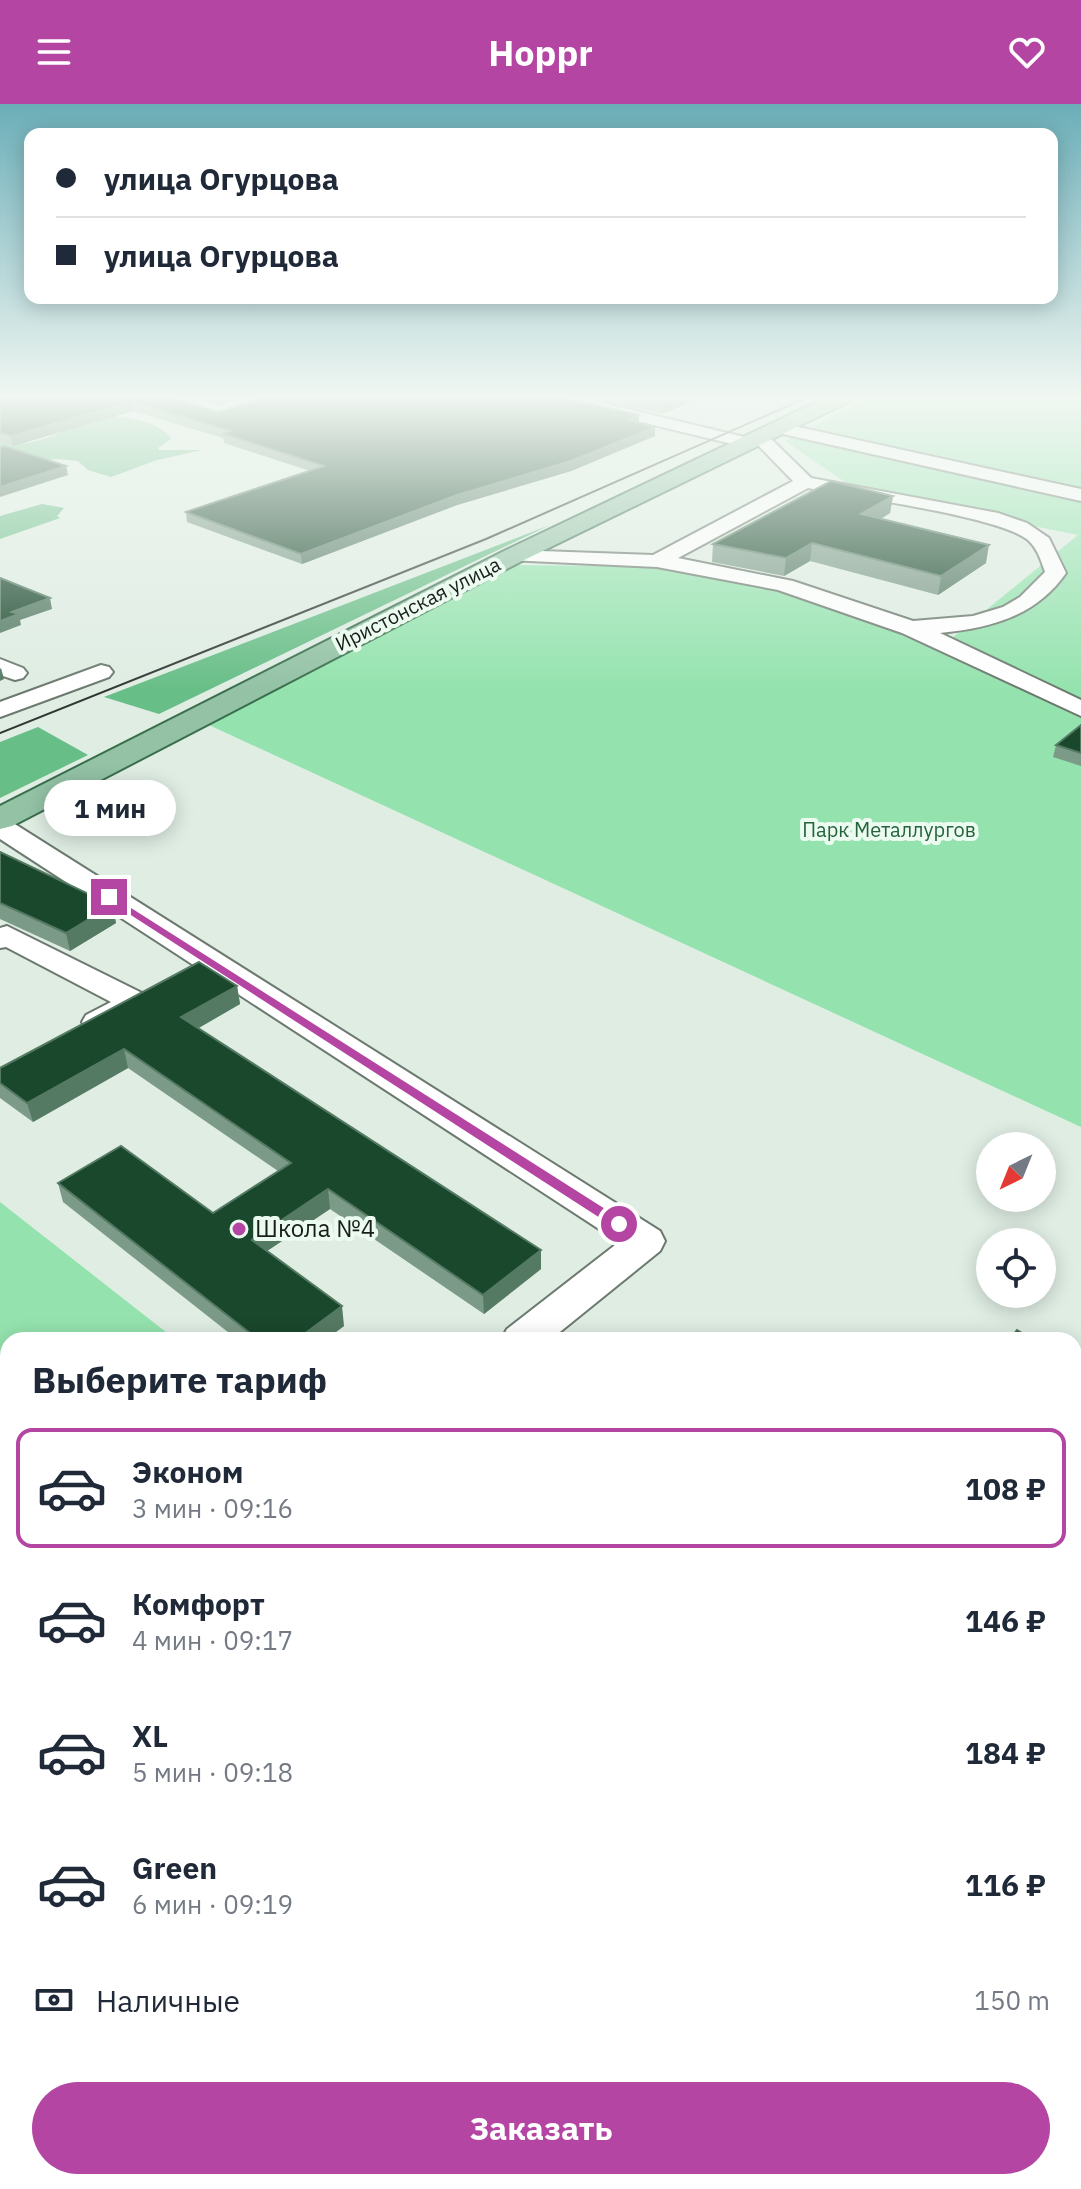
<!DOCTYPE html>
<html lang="ru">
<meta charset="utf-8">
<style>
:root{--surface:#fff;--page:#f6f6f7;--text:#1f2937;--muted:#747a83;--line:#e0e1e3;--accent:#b445a3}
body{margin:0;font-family:"IBM Plex Sans",sans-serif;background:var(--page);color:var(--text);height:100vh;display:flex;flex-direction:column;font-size:30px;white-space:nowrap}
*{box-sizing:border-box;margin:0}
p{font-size:26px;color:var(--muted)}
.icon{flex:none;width:44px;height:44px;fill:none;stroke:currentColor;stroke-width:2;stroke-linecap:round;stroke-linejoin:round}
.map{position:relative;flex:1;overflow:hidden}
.details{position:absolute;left:0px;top:1228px;width:1082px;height:858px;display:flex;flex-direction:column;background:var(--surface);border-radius:24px 24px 0 0;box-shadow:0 4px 20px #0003}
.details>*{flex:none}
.guide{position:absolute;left:24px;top:24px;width:1034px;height:176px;border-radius:16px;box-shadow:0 4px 20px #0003;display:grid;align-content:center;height:176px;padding:0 32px;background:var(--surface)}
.needle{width:52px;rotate:223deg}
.tools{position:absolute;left:976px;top:1028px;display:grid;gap:16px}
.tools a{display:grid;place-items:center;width:80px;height:80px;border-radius:50%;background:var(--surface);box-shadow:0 4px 20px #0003;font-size:40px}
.end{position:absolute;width:36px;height:36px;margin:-18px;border:10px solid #b445a3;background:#fff;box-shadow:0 0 0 4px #fff}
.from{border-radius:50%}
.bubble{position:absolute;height:56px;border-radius:28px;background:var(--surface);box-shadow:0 4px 20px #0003;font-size:26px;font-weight:700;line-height:56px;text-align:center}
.guide b{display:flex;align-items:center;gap:28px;height:76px;font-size:30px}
.guide b+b{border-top:2px solid var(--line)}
.guide i{width:20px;height:20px;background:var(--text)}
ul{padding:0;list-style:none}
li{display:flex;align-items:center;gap:24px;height:120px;margin:0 16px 12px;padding:0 16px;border:4px solid transparent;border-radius:16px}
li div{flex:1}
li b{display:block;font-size:30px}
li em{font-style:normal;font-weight:700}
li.current{border-color:var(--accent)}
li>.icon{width:72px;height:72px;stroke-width:1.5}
h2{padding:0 32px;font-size:36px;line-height:96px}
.pay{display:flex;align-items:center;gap:20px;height:88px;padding:0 32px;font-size:30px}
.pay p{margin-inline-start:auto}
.action{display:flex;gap:16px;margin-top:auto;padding:16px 32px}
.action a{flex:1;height:92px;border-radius:48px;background:var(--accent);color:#fff;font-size:32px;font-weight:700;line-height:92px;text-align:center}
header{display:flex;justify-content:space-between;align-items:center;height:104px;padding:0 32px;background:var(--accent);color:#fff;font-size:36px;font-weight:700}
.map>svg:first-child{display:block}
.green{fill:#94e3ae}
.forest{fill:#68be87}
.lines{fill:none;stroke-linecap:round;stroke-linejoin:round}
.minor-casing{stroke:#6c796f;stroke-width:4}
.major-casing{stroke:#3a6e4e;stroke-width:4}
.minor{fill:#fff;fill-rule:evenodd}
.major{fill:#93c2a5;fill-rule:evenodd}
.tram{stroke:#313733;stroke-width:2}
.wall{fill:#7c9a88}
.shaded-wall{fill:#557a64}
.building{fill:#1a482d;stroke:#557a64;stroke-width:2}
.route{fill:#b445a3}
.poi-dot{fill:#b445a3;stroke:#ecfbf0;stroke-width:3}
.labels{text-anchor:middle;stroke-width:8;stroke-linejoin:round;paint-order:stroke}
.far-street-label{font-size:20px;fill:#191e1b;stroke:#ecfbf0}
.far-park-label{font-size:20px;fill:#25633e;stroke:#ecfbf0}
.poi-label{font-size:24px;fill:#191e1b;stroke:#ecfbf0;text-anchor:start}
</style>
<header><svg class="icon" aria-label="menu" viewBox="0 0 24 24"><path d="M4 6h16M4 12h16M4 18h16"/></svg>Hoppr<svg class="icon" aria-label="heart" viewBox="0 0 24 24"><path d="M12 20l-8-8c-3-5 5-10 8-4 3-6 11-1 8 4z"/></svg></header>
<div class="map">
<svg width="1081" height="2085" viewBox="0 0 1081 2085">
<rect width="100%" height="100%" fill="#dfede3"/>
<!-- green -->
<g class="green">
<path d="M 868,294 L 1081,294 L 1081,1023 L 209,621 L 513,461 L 707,463 L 941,543 L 1078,431 L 858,387 L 785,337 Z"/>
<path d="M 0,1098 L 176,1236 L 8,1236 L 8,1328 L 0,1320 Z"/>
</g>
<!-- forest -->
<g class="forest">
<path d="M 97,310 C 119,313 158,314 171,335 L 158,344 L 159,346 L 203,346 L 157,356 L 111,373 L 88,366 L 78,357 L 58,355 L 0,360 L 0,337 C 30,348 70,324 97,310 Z"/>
<path d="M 42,400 L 64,404 L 57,412 L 60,414 L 0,435 L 0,412 Z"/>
<path d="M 550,421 L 159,610 L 104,593 Z"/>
<path d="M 38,623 L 88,651 L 0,694 L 0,638 Z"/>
</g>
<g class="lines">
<defs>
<g id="minor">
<path d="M 552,294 L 581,294 L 753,335 L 761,330 L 767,331 L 811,374 L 998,409 L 1027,419 L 1049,434 L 1066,469 C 1036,512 991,524 940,529 L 1081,596 L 1081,612 L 902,529 L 778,486 L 657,463 L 506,456 L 503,452 L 513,446 L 653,451 L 793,377 L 757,340 L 749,344 L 554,297 ZM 808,384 C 852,393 999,412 1028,436 C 1038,445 1041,457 1045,468 L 1020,493 L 1003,503 L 973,512 L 913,517 L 793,477 L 678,454 Z"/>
<path d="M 780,319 L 1081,385 L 1081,397 L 774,328 L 771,324 L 774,320 Z"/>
<path d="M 0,555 L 23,564 L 27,569 L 23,574 L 15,576 L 0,571 Z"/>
<path d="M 101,561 L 109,563 L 113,568 L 109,573 L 0,613 L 0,598 Z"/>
<path d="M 0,715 L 10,717 L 660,1127 L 665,1137 L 660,1147 L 550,1236 L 501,1236 L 507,1225 L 619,1138 L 0,735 Z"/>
<path d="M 7,822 L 146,891 L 151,898 C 139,915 107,930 86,925 L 82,918 L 86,911 L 111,898 L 6,843 L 0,844 L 0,824 Z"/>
<path d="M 8,1554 L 8,1602 L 0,1605 L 0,1557 Z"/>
</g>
<path id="major" d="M 825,294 L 851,294 L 848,298 L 522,457 L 12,722 L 0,725 L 0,702 L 504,447 Z"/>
</defs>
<!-- minor casing -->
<use href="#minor" class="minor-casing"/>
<!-- major casing -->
<use href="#major" class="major-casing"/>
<!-- minor -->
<use href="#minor" class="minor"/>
<!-- major -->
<use href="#major" class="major"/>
<!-- tram -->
<path class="tram" d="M 0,629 L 486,435 L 806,294"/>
</g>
<!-- wall -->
<g class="wall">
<path d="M 0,294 L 170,294 L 218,308 L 255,296 L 251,294 L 565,294 L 639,311 L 639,318 L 655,332 L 571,367 L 457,401 L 302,460 L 187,418 L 186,408 L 310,367 L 224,339 L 223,334 L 133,307 L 13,342 L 0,337 Z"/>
<path d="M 196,294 L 242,294 L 220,301 Z"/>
<path d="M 591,294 L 700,294 L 662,310 Z"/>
<path d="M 893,392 L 890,409 L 881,415 L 986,459 L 938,491 L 810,457 L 784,472 L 712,458 L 713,440 Z"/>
<path d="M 1081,621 L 1081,662 L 1053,653 L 1056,641 Z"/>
<path d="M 0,748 L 112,801 L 116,819 L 70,847 L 0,815 Z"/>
<path d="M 237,882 L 240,900 L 198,924 L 541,1165 L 484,1210 L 330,1105 L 267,1147 L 344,1222 L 325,1236 L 238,1236 L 63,1098 L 58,1079 L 213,1109 L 278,1067 L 128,964 L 33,1018 L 0,994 L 0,964 Z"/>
<path d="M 1074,1258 L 1081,1262 L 1081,1607 L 1074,1602 Z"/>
<path d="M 1074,1705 L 1081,1710 L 1081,2001 L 1074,1995 Z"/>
<path d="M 658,2078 L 920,2078 L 915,2085 L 665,2085 Z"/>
</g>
<!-- shaded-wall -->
<g class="shaded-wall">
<path d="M 219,294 L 242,294 L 220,301 Z"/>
<path d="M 666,294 L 700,294 L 662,310 L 663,296 Z"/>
<path d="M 132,298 L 133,307 L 13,342 L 11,332 Z"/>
<path d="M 639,311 L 639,320 L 629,316 Z"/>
<path d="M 655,323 L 655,332 L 571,367 L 457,401 L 302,460 L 301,450 L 457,391 Z"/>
<path d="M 66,362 L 68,371 L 0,393 L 0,383 Z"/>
<path d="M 893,392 L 890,409 L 858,428 L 861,410 Z"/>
<path d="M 812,439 L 810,457 L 784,472 L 786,454 Z"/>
<path d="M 989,441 L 986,459 L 938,491 L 941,472 Z"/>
<path d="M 50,494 L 52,505 L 20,516 L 21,521 L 0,529 L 0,517 L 12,508 Z"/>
<path d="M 1,564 L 4,575 L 0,577 L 0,565 Z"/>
<path d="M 112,801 L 116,819 L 70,847 L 66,829 Z"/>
<path d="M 237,882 L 240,900 L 185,932 L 181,913 Z"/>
<path d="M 124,945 L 128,964 L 33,1018 L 27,999 Z"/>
<path d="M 328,1085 L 330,1105 L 255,1155 L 252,1136 Z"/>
<path d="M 541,1146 L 541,1165 L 484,1210 L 483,1191 Z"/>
<path d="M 342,1202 L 344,1222 L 325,1236 L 296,1236 Z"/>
<path d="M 8,1496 L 8,1513 L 0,1518 L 0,1501 Z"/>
<path d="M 916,2078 L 920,2078 L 915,2085 L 911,2085 Z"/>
</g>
<!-- building -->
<g class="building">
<path d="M 0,294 L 170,294 L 218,308 L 255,297 L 257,294 L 565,294 L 639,311 L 629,316 L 655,323 L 571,357 L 457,391 L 301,450 L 186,408 L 324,362 L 223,330 L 231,327 L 132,298 L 11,332 L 0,329 Z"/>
<path d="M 5,342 L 66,362 L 0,383 L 0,343 Z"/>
<path d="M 831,377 L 893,392 L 861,410 L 989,441 L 941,472 L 812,439 L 786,454 L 713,440 Z"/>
<path d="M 0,474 L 50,494 L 12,508 L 19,510 L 0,517 Z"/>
<path d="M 1081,621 L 1081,649 L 1056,641 Z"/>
<path d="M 0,748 L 112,801 L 66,829 L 0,799 Z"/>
<path d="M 199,858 L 237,882 L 181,913 L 541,1146 L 483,1191 L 328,1085 L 252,1136 L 342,1202 L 296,1236 L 259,1236 L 58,1079 L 121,1042 L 213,1109 L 291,1059 L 124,945 L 27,999 L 0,979 L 0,964 Z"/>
<path d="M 1017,1226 L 1034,1236 L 1009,1236 Z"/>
<path d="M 1074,1258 L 1081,1262 L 1081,1576 L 1074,1572 Z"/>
<path d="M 0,1467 L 8,1476 L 8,1496 L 0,1501 Z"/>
<path d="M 1074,1705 L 1081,1710 L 1081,1971 L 1074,1965 Z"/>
<path d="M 0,1779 L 8,1790 L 8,2078 L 229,2078 L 234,2085 L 0,2085 Z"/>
<path d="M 678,2078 L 916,2078 L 911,2085 L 685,2085 Z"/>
</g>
<!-- sky -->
<linearGradient id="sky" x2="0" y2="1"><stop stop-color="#6baeb8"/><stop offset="0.5" stop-color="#f1f7f2"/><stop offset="1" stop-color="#f1f7f2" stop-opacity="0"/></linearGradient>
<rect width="1081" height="586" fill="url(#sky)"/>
<!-- route -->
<path class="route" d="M 109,790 L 624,1117 L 624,1123 L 614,1123 L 106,795 L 106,791 Z"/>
<!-- markers -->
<circle class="poi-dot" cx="239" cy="1125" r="8"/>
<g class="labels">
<!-- far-street labels -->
<g class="far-street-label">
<text transform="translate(418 500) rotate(-27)" y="7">Иристонская улица</text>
</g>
<!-- far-park labels -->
<g class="far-park-label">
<text x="889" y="733">Парк Металлургов</text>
</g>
<!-- poi labels -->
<g class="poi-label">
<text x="255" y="1133">Школа №4</text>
</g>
</g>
</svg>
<div class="tools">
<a><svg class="needle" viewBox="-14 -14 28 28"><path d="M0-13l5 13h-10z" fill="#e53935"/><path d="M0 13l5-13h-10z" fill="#747a83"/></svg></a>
<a><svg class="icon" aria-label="locate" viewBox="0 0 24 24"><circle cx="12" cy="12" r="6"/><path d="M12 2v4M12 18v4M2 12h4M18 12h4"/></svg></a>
</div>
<i class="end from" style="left:619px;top:1120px"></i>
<i class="end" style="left:109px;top:793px"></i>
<div class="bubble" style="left:44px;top:676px;width:132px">1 мин</div>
<div class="guide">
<b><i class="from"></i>улица Огурцова</b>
<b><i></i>улица Огурцова</b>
</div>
<section class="details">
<h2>Выберите тариф</h2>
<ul>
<li class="current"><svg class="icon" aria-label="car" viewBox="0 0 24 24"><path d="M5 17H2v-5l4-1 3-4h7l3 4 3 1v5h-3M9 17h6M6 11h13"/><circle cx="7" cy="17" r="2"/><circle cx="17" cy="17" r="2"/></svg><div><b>Эконом</b><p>3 мин · 09:16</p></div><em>108 ₽</em></li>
<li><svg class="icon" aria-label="car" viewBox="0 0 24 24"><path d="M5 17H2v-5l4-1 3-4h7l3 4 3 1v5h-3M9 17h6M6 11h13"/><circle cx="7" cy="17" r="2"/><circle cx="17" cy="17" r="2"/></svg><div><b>Комфорт</b><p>4 мин · 09:17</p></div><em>146 ₽</em></li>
<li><svg class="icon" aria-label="car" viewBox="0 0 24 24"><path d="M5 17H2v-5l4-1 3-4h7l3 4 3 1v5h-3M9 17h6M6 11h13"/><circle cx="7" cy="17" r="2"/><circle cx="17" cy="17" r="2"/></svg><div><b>XL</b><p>5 мин · 09:18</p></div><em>184 ₽</em></li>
<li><svg class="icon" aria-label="car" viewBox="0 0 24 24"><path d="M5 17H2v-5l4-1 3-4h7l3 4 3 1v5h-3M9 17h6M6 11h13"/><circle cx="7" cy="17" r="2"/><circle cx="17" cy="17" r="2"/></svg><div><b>Green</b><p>6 мин · 09:19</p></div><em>116 ₽</em></li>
</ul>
<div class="pay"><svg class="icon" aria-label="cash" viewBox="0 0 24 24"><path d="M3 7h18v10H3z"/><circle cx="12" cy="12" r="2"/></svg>Наличные<p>150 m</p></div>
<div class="action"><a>Заказать</a></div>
</section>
</div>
